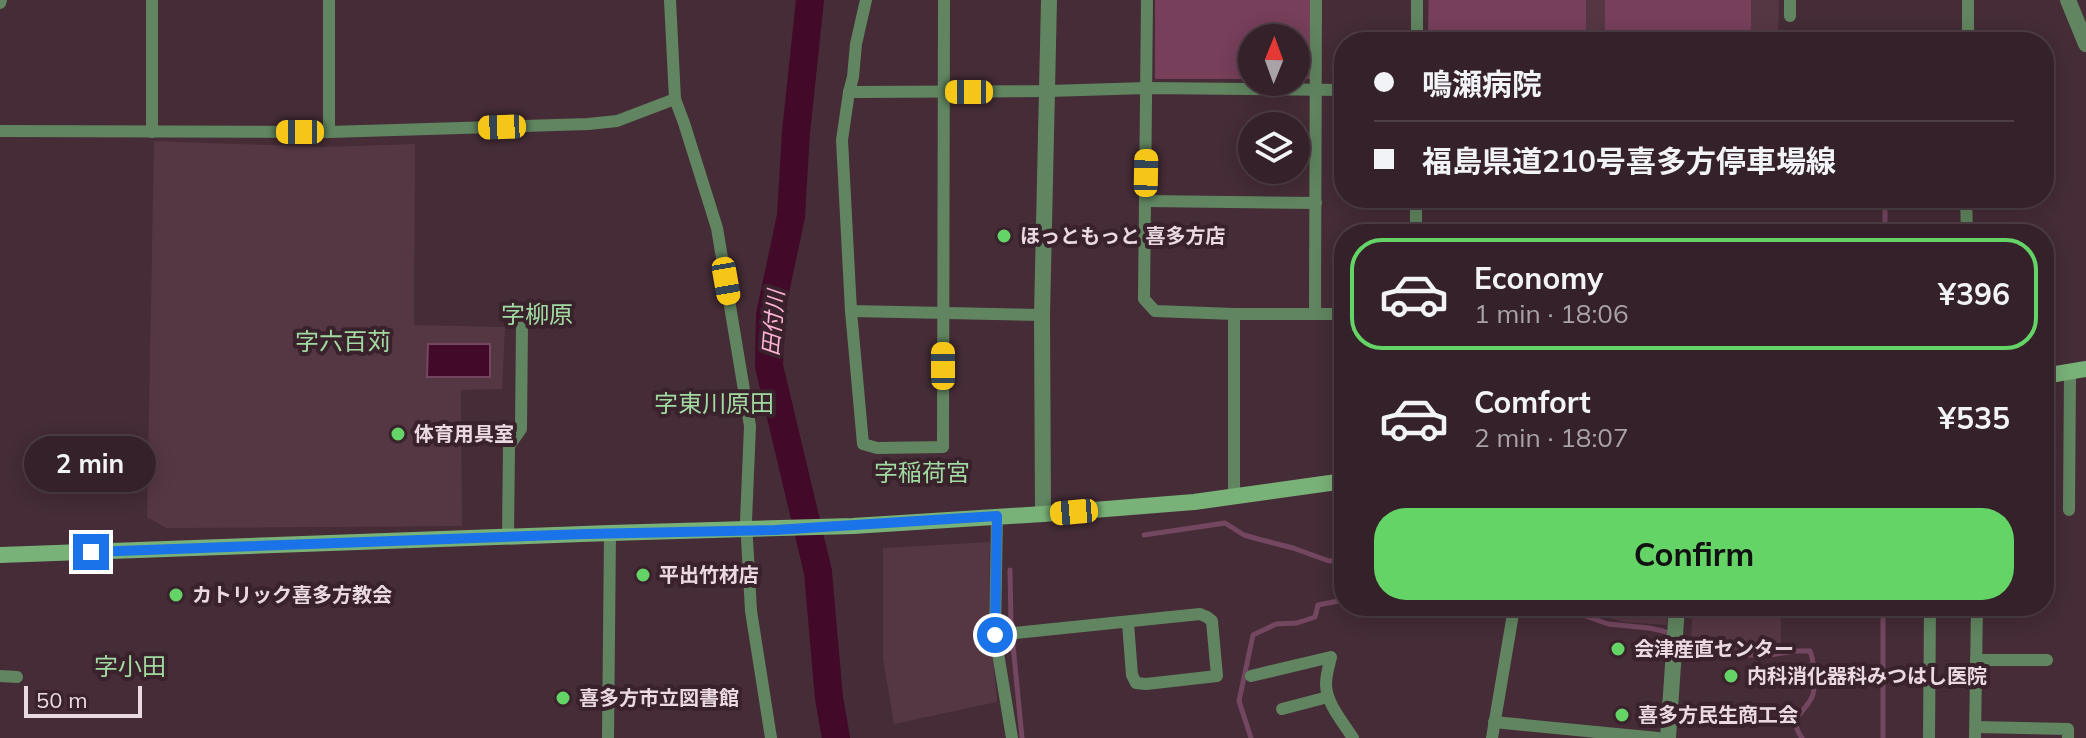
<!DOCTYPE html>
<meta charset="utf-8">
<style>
:root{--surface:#342129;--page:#3f2e35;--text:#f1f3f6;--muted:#a9a3a8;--line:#4e3e46;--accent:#65d467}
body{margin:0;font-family:Mulish,"Noto Sans JP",sans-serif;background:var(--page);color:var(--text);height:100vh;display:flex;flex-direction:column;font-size:30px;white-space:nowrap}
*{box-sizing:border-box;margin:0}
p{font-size:26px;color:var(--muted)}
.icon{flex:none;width:44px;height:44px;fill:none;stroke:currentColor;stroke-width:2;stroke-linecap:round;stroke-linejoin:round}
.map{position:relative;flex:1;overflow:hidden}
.side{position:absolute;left:1334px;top:224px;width:720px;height:392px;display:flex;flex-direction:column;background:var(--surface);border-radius:32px;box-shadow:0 4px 20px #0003,0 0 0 2px var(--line)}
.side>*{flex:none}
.top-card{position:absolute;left:1334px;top:32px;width:720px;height:176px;border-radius:32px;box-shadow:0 4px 20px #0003,0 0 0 2px var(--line);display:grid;align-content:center;height:176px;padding:0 40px;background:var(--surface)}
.needle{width:52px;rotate:1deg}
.fabs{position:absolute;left:1238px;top:24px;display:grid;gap:16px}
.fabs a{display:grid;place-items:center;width:72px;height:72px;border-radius:50%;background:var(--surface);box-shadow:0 4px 20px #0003,0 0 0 2px var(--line);font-size:40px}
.scale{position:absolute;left:24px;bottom:20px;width:118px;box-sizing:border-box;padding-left:8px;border:4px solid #ead9e0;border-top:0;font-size:22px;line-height:28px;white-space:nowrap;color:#ead9e0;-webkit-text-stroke:6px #3a222d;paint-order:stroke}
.end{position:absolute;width:36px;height:36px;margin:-18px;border:10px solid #1a73e8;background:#fff;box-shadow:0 0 0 4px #fff}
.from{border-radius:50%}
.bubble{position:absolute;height:56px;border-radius:28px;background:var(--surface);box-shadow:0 4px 20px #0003,0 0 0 2px var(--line);font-size:26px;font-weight:700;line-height:56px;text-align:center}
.car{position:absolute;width:24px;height:48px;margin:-24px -12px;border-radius:10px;box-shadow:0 0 6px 2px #0007;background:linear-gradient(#f5c518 24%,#345 0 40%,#f5c518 0 76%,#345 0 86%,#f5c518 0)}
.top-card b{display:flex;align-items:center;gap:28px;height:76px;font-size:30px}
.top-card b+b{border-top:2px solid var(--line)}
.top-card i{width:20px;height:20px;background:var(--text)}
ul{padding:14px 0 0;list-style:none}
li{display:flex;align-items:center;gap:24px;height:112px;margin:0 16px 12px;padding:0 24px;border:4px solid transparent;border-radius:32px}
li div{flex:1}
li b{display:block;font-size:30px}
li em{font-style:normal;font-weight:700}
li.on{border-color:var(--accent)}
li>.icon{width:72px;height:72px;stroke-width:1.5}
.action{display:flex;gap:16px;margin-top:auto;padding:16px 40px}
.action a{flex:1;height:92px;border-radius:32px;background:var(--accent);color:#111;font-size:32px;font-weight:700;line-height:92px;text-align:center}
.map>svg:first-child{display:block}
.built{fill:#553744}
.green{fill:#773f5a}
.water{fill:#420929;stroke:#744760;stroke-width:2}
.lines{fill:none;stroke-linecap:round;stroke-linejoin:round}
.stream{stroke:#744760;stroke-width:5}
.river{stroke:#420929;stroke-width:28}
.minor{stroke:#618560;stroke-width:12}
.tertiary{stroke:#618560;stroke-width:16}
.secondary{stroke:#79b278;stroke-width:16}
.route{stroke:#1a73e8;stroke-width:10}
.poi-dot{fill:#65d467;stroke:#3a222d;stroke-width:3}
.labels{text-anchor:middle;stroke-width:8;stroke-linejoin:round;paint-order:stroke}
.poi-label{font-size:20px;font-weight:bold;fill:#ead9e0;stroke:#3a222d;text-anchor:start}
.water-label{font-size:22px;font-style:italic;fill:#feb2d4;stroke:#3a222d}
.quarter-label{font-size:24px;fill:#a1daa0;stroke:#3a222d}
</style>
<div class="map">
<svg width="2086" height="738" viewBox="0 0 2086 738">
<rect width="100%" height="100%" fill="#452c37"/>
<!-- built -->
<g class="built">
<path d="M 1428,0 L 1779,0 L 1778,42 L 1428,41 Z"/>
<path d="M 154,141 L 322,147 L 415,144 L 414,325 L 505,327 L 502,389 L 461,390 L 462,526 L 166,528 L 147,517 Z"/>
<path d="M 990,542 L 989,609 L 997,702 L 894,724 L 883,658 L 883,548 Z"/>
<path d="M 1608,606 L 1668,606 L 1667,625 L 1623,622 L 1607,617 Z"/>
<path d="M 1693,606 L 1781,606 L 1781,651 L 1747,651 L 1738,653 L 1705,648 L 1691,636 Z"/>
</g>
<!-- green -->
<g class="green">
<path d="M 1155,0 L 1311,0 L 1311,79 L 1296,79 L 1296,38 L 1252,38 L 1252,79 L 1155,79 Z"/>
<path d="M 1429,0 L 1586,0 L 1586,35 L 1428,36 Z"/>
<path d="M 1605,0 L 1751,0 L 1751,36 L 1605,35 Z"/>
</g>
<!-- water -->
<path class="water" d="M 428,344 L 490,344 L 490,377 L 427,377 Z"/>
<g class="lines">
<!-- stream -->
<g class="stream">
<path d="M 1885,234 L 1885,198"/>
<path d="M 1144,535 L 1225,523 L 1244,535 L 1258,539 L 1293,548 L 1329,561 L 1344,560"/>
<path d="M 1010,570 L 1011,624 L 1022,738"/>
<path d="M 1558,606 L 1608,624 L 1649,628 L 1663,631 L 1691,642 L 1710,653 L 1732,655 L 1769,655 L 1796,651 L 1810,651 C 1814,660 1816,688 1812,697 C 1804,714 1787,717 1802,738"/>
<path d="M 1251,738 L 1239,701 L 1253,635 L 1276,624 L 1297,623 L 1315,617 L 1318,605 L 1344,600"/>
<path d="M 1883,738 L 1883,606"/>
</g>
<!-- river -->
<path class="river" d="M 810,0 L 796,132 L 791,216 L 770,315 L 769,366 L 818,572 L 829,698 L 836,738"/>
<!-- minor -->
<g class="minor">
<path d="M 329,0 L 329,132"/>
<path d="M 670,0 L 675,99 L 684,123 L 717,228 L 750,426 L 746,521 L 751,611 L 771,738"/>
<path d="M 866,0 L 856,44 L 853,77 L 849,92 L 842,140 L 851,311 L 1042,315"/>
<path d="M 1147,0 L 1144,299 L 1155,311 L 1234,314 L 1344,314"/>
<path d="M 0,3 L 1,0"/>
<path d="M 1790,16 L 1790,0"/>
<path d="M 1417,42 L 1417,0"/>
<path d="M 1968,42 L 1968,0"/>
<path d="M 849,92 L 1048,91 L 1147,88 L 1344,90"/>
<path d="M 0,131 L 329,132 L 588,124 L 617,121 L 675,99"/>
<path d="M 152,132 L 152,0"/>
<path d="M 1966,198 L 1967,234"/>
<path d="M 1145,201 L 1316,203"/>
<path d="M 1416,230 L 1468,231"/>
<path d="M 1416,234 L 1416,198"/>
<path d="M 851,311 L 863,444 L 877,448 L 943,447 L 944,0"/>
<path d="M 1315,314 L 1316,0"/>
<path d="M 1234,496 L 1234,314"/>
<path d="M 2069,510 L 2070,372"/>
<path d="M 997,516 L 995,635 L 1012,738"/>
<path d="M 508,537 L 509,446 L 521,429 L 522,325"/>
<path d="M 995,635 L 1200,614 L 1207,617 L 1212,621 L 1217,676 L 1146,684 L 1136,683 L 1132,675 L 1128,623"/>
<path d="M 1976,660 L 2047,660"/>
<path d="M 0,676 L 17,677"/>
<path d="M 1251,676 L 1331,657 C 1329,665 1326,675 1326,684 C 1326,703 1343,722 1353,738"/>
<path d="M 1282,709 L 1328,697"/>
<path d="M 1494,722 L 1658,738"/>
<path d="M 1976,727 L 2068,729 L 2068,738"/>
<path d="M 608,738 L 610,533"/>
<path d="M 1492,738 L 1514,608"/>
<path d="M 1929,738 L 1930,606"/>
<path d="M 1975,738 L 1977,606"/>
</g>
<!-- tertiary -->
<g class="tertiary">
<path d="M 2068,0 L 2086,44"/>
<path d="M 1043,514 L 1042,315 L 1049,0"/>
<path d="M 1668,738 L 1677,606"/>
</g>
<!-- secondary -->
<g class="secondary">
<path d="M 2044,376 L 2086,369"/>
<path d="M 0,555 L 610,533 L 853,526 L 1043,514 L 1194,502 L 1344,481"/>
</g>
</g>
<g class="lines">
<!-- route -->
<path class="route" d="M 91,552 L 585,534 L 775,530 L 997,516 L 995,635"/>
</g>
<!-- markers -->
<g class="poi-dot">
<circle cx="1004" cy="236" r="8"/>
<circle cx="398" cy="434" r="8"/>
<circle cx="643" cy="575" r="8"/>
<circle cx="176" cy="595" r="8"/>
<circle cx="1618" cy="649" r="8"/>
<circle cx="1731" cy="676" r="8"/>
<circle cx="563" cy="698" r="8"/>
<circle cx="1622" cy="715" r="8"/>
</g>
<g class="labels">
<!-- poi labels -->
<g class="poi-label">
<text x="1020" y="243">ほっともっと 喜多方店</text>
<text x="414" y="441">体育用具室</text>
<text x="659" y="582">平出竹材店</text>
<text x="192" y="602">カトリック喜多方教会</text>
<text x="1634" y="656">会津産直センター</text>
<text x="1747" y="683">内科消化器科みつはし医院</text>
<text x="579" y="705">喜多方市立図書館</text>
<text x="1638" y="722">喜多方民生商工会</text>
</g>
<!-- water labels -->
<g class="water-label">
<text transform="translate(773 323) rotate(-85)" y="8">田付川</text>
</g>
<!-- quarter labels -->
<g class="quarter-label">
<text x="537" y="323">字柳原</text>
<text x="343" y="350">字六百苅</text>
<text x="714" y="412">字東川原田</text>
<text x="922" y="481">字稲荷宮</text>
<text x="130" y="675">字小田</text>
</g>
</g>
</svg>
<div class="fabs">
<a><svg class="needle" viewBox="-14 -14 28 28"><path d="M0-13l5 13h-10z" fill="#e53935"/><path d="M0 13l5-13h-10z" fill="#a9a3a8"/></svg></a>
<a><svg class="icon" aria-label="layers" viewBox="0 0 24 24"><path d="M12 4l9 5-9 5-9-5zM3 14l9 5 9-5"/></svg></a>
</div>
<div class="scale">50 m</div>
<i class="end from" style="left:995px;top:635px"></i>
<i class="end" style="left:91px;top:552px"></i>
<div class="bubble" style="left:24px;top:436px;width:132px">2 min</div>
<i class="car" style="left:969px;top:92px;rotate:270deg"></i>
<i class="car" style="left:502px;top:127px;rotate:268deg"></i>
<i class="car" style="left:300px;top:132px;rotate:270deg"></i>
<i class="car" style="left:1146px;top:173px;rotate:1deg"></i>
<i class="car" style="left:726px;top:281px;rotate:170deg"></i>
<i class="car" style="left:943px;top:366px;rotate:0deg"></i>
<i class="car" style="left:1074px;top:512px;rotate:265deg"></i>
<div class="top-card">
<b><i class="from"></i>鳴瀬病院</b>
<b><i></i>福島県道210号喜多方停車場線</b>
</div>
<section class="side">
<ul>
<li class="on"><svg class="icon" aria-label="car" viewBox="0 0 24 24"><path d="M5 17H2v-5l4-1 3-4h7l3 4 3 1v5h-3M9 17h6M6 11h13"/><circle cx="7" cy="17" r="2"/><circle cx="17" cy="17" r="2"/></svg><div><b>Economy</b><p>1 min · 18:06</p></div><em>¥396</em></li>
<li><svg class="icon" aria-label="car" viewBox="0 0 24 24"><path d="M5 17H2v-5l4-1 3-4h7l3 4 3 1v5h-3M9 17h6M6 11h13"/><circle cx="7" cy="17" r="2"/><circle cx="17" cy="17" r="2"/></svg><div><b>Comfort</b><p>2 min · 18:07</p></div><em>¥535</em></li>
</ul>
<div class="action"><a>Confirm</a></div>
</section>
</div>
